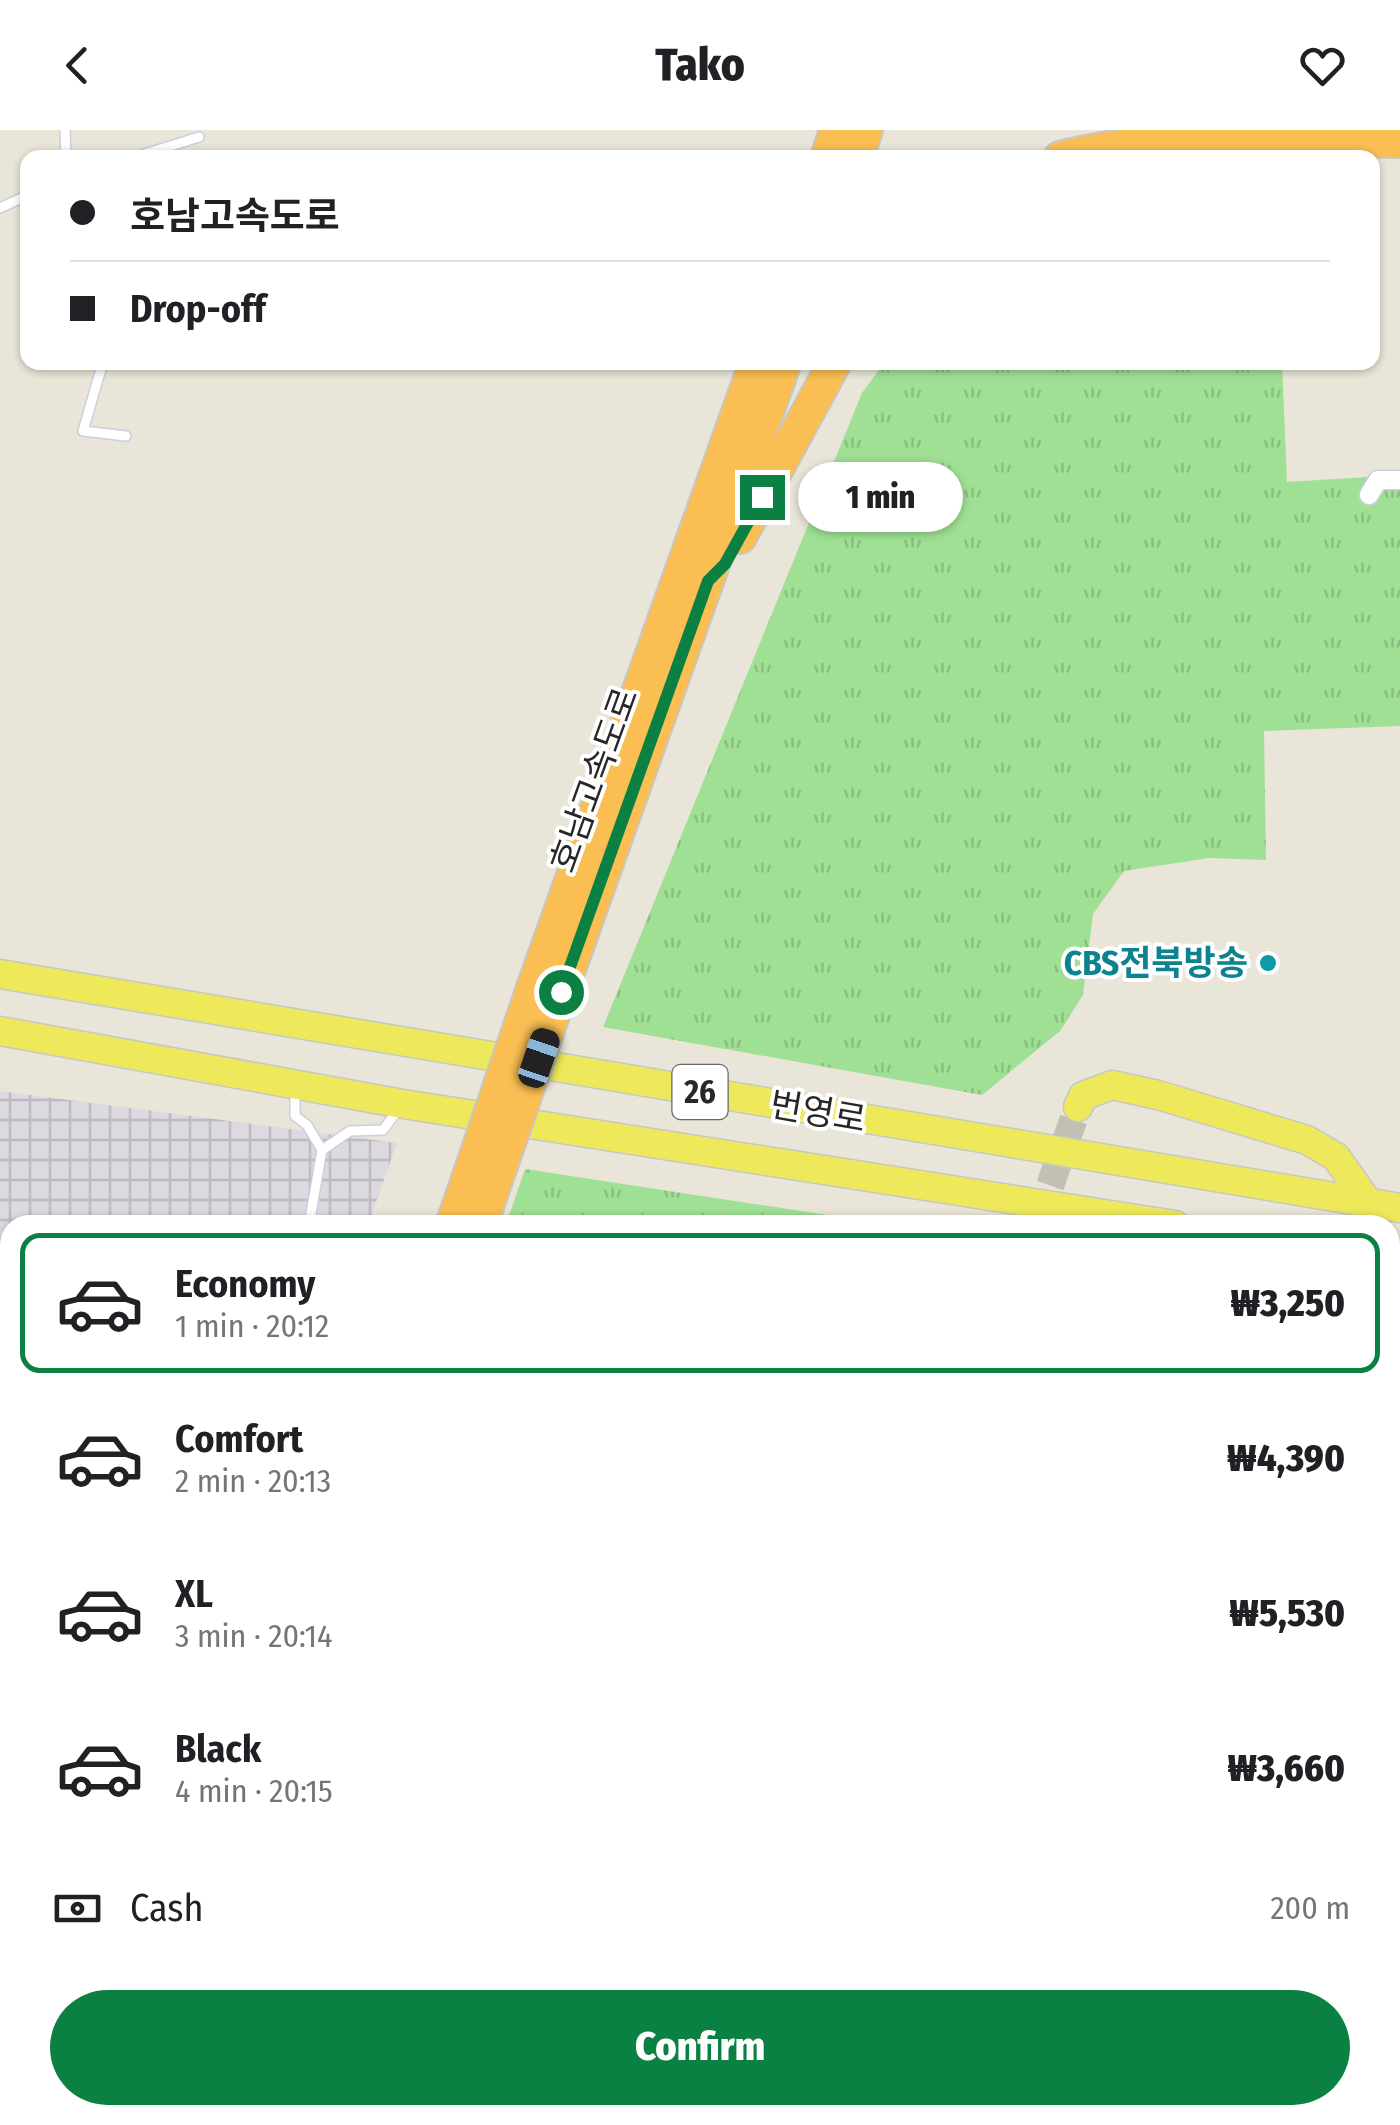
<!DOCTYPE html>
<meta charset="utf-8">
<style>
:root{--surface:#fff;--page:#f6f6f6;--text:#202124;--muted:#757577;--line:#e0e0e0;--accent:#0b8043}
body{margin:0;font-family:"Fira Sans Condensed","Noto Sans KR",sans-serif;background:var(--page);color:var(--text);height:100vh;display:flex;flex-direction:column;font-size:38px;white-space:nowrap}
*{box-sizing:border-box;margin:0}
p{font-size:32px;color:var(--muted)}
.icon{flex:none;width:55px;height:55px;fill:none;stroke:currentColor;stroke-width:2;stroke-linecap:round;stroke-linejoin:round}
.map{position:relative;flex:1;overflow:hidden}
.panel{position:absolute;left:0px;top:1085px;width:1400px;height:910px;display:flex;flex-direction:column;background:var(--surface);border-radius:30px 30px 0 0;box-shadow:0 2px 8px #0004}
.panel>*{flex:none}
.banner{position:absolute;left:20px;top:20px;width:1360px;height:220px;border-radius:20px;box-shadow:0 2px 8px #0004;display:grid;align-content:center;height:220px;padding:0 50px;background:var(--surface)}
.end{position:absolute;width:45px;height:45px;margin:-22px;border:12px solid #0b8043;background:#fff;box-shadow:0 0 0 5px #fff}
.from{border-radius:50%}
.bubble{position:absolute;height:70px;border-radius:35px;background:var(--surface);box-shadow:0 2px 8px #0004;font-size:32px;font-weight:800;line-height:70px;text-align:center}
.car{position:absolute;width:30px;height:60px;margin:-30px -15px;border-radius:12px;box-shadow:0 0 8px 2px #0007;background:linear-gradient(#222 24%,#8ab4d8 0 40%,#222 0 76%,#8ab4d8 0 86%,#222 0)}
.banner b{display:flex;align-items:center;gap:35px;height:95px;font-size:38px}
.banner b+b{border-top:2px solid var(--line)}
.banner i{width:25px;height:25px;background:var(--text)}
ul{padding:18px 0 0;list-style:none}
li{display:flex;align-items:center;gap:30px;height:140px;margin:0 20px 15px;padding:0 30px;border:5px solid transparent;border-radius:20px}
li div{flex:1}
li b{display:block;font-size:38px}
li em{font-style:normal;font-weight:800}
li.current{border-color:var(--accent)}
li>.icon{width:90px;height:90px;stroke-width:1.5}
.pay{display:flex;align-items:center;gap:25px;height:110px;padding:0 50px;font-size:38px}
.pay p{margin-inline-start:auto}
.button{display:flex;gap:20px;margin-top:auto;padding:20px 50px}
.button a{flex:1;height:115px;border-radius:60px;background:var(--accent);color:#fff;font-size:40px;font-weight:800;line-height:115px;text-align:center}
header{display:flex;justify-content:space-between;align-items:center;height:130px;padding:0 50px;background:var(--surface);font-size:45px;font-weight:800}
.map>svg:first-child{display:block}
.industrial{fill:url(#industrial-grid)}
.grass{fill:url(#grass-tufts)}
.garden{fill:url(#garden-dots)}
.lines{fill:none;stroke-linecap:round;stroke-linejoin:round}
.stream{stroke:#6bafeb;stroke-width:6}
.primary-tunnel{stroke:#c2bfb5;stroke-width:28;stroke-dasharray:28 14;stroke-linecap:butt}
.lane-casing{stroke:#cecde0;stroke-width:12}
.street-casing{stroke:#cecde0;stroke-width:21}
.secondary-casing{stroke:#cecde0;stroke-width:29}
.primary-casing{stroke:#c7c7c7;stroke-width:31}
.highway-casing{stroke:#c7c7c7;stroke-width:36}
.lane{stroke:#fff;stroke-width:9}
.street{stroke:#fff;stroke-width:18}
.secondary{stroke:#fff;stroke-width:25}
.primary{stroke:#ede95a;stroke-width:28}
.highway{stroke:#fabe52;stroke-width:32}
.highway-bridge-casing{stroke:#c7c7c7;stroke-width:36;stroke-linecap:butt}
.highway-bridge{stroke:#fabe52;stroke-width:32}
.route{stroke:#0b8043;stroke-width:12}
.culture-dot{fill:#0f9aa8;stroke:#fff;stroke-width:4}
.labels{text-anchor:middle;stroke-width:8;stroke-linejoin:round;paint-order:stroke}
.shield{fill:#fff;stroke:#686868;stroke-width:2.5}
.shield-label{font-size:32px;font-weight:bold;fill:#272727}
.street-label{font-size:35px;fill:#272727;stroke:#fff}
.culture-label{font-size:35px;font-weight:bold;fill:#0d838f;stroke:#fff;text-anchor:end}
</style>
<header><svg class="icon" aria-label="back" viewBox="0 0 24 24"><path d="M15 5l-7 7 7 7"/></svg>Tako<svg class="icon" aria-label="heart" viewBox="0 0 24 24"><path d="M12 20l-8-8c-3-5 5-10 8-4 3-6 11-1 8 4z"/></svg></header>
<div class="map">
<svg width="1400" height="1995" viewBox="0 0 1400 1995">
<defs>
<pattern id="industrial-grid" width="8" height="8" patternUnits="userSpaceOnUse" patternTransform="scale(2.5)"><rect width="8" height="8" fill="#ddd9e1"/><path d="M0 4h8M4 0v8" fill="none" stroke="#bebac1"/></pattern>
<pattern id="grass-tufts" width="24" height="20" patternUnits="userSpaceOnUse" patternTransform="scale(2.5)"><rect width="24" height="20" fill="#9fe094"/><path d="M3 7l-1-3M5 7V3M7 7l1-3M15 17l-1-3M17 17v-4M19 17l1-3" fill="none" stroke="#89c080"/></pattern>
<pattern id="garden-dots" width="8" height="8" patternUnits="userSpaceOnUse" patternTransform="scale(2.5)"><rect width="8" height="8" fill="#9fe094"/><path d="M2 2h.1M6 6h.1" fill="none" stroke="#89c080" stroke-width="1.8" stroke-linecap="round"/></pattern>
</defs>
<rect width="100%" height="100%" fill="#e9e5d8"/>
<!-- industrial -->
<path class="industrial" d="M 0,961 L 397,1013 L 368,1095 L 10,1095 L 10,1660 L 0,1656 Z"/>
<!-- grass -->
<g class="grass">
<path d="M 884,233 L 1282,233 L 1287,352 L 1400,345 L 1400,596 L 1264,601 L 1266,730 L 1209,728 L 1124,741 L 1093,784 L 1083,865 L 1060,901 L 982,965 L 603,897 L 862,263 Z"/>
<path d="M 525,1039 L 860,1090 L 905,1095 L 506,1095 Z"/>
</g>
<!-- garden -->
<path class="garden" d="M 226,1985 L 1017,1985 L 997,1995 L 222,1995 Z"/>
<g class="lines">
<!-- stream -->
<path class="stream" d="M 268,1995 L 271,1985"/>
<!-- primary-tunnel -->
<path class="primary-tunnel" d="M 1036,1095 L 1078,977"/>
<defs>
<g id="lane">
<path d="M 65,0 L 66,28"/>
<path d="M 132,28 L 199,7"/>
<path d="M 0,78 L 28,65"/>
<path d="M 103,232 L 83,301 L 126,306"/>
<path d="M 295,959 L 295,986 L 307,995 L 322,1020 L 309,1095"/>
<path d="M 322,1020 L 350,1001 L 383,1000 L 398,980"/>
<path d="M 582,1985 L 588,1995"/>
<path d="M 24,1995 L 27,1985"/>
</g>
<g id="street">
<path d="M 1369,365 L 1378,350 L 1400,350"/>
<path d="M 1390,1873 L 1400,1884"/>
</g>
<g id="secondary">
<path d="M 1390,1232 L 1400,1227"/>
<path d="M 0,1702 L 10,1706"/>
</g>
<g id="primary">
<path d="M 0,844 L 1400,1078"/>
<path d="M 0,901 L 403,974 L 1175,1095"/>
<path d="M 1078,977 L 1083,966 L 1112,955 L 1158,965 L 1307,1010 L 1336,1027 L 1369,1074"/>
<path d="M 1390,1135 L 1396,1144 L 1400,1145"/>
</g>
<g id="highway">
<path d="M 827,28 L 836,0"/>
<path d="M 857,28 L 866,0"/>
<path d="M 1060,28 C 1169,0 1288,10 1400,11"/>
<path d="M 740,407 L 835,232"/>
<path d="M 534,855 L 756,232"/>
<path d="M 561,862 L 785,232"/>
<path d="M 452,1095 L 467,1052"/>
<path d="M 481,1095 L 493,1059"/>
<path d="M 139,1995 L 142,1985"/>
<path d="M 168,1995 L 172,1985"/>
</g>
</defs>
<!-- lane casing -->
<use href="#lane" class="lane-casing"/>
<!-- street casing -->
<use href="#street" class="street-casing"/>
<!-- secondary casing -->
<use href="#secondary" class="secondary-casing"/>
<!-- primary casing -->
<use href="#primary" class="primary-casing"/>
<!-- highway casing -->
<use href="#highway" class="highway-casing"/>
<!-- lane -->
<use href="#lane" class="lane"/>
<!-- street -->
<use href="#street" class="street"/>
<!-- secondary -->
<use href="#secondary" class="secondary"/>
<!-- primary -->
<use href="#primary" class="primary"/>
<!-- highway -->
<use href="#highway" class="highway"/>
<defs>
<g id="highway-bridge">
<path d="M 467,1052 L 534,855"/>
<path d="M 493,1059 L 561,862"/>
</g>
</defs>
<!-- highway-bridge casing -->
<use href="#highway-bridge" class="highway-bridge-casing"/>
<!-- highway-bridge -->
<use href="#highway-bridge" class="highway-bridge"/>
</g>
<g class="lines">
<!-- route -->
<path class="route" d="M 561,862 L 708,451 L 725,434 L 762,367"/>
</g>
<!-- markers -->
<circle class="culture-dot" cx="1268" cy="833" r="10"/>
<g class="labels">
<!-- shield labels -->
<rect class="shield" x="672.5" y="935" width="55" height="54" rx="8"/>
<g class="shield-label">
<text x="700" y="973">26</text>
</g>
<!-- street labels -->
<g class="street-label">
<text transform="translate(594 650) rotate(-70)" y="12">호남고속도로</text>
<text transform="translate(818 982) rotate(10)" y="12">번영로</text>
</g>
<!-- culture labels -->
<g class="culture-label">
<text x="1248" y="845">CBS전북방송</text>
</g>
</g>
</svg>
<i class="end from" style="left:561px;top:862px"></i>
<i class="end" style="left:762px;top:367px"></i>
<div class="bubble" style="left:798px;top:332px;width:165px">1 min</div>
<i class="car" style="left:539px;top:928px;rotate:19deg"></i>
<div class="banner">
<b><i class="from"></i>호남고속도로</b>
<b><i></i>Drop-off</b>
</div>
<section class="panel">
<ul>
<li class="current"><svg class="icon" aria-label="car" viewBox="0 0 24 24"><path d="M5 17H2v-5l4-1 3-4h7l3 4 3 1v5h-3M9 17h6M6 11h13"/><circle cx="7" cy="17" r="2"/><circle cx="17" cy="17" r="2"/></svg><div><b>Economy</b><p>1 min · 20:12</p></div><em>₩3,250</em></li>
<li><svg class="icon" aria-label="car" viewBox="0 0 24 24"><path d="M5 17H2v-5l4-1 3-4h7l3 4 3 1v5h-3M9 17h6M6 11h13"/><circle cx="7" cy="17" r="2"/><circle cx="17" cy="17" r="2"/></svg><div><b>Comfort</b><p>2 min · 20:13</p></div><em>₩4,390</em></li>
<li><svg class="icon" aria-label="car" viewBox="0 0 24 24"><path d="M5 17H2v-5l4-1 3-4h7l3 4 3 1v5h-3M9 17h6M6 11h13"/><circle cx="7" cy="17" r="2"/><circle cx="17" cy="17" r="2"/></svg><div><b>XL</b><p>3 min · 20:14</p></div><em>₩5,530</em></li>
<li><svg class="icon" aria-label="car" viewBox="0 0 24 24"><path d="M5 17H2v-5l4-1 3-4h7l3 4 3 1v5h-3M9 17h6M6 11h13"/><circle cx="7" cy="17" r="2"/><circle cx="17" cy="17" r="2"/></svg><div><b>Black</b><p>4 min · 20:15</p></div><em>₩3,660</em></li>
</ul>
<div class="pay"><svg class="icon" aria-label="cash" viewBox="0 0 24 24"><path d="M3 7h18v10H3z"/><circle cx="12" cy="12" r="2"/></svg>Cash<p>200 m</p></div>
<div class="button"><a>Confirm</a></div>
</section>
</div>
